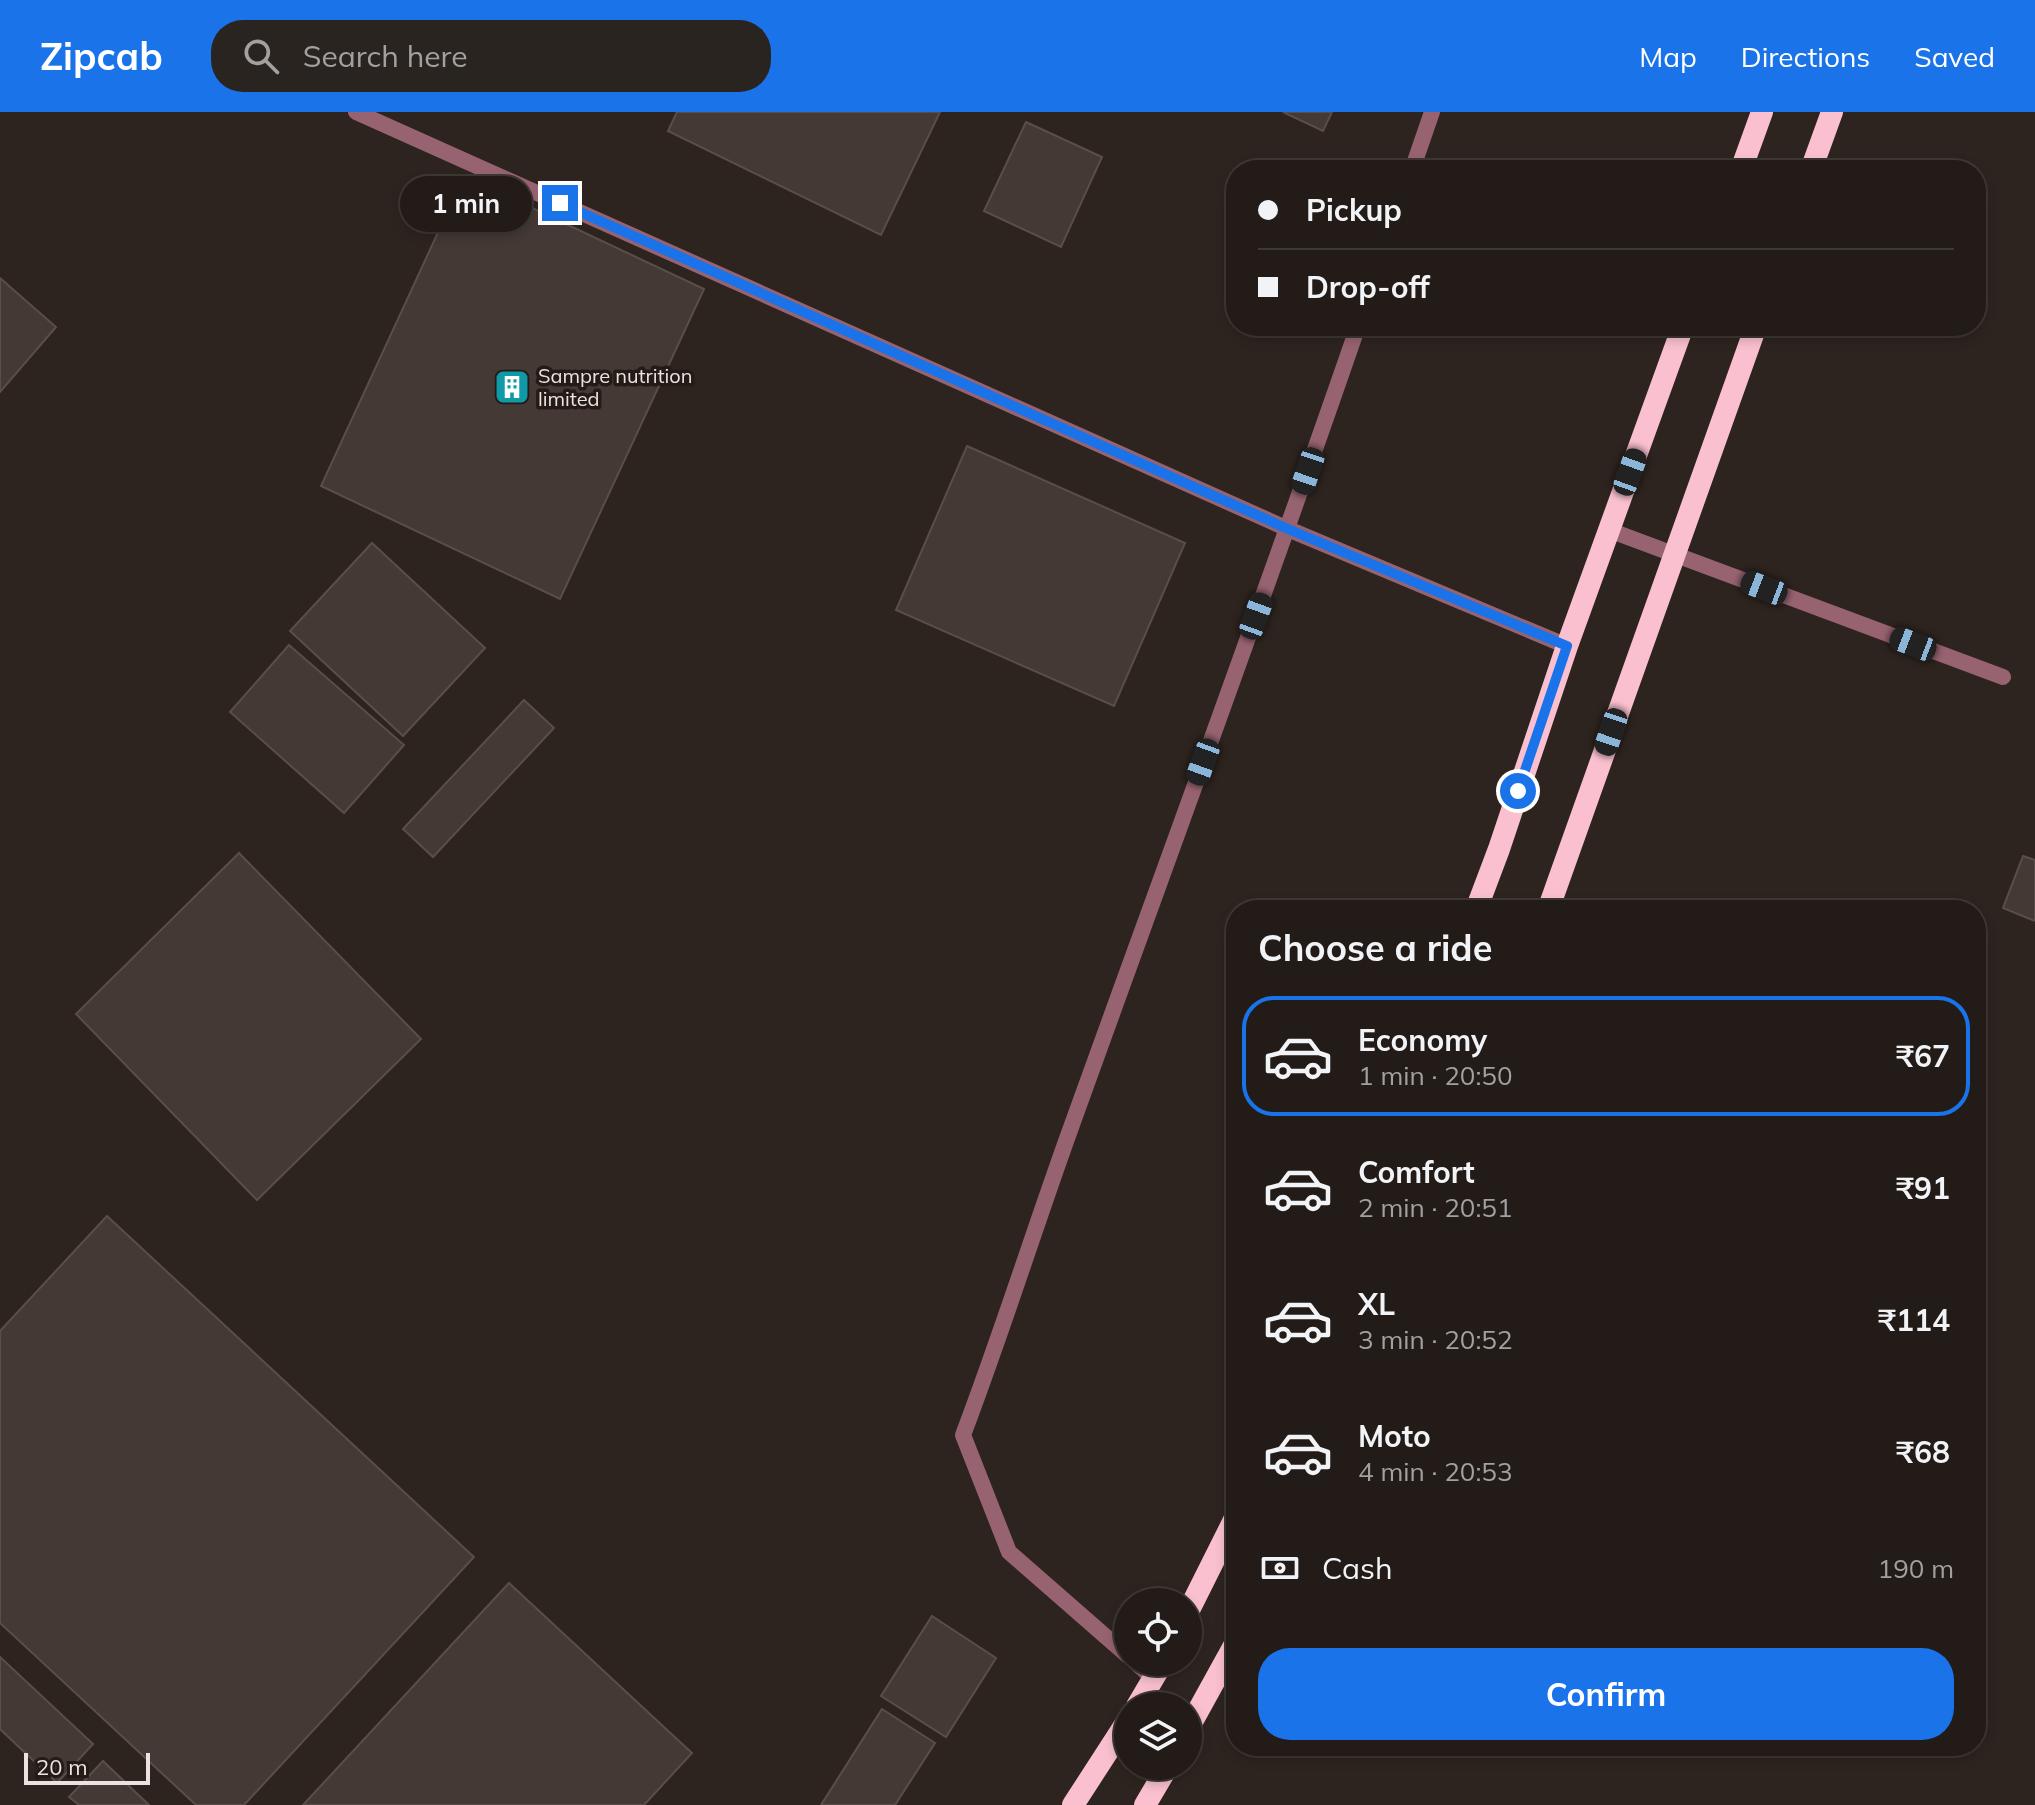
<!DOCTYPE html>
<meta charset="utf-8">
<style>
:root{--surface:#221b17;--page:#2a2420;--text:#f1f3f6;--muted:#a2a1a1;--line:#3f3936;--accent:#1a73e8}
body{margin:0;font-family:Mulish,sans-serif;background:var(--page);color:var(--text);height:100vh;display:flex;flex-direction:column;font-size:30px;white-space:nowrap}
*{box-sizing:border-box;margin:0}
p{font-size:26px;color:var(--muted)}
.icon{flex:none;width:44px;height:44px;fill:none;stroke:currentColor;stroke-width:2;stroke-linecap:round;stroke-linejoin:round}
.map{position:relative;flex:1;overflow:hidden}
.panel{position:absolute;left:1226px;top:788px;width:760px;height:856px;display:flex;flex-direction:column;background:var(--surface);border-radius:32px;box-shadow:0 4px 12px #0003,0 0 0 2px var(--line)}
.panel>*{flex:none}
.hud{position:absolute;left:1226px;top:48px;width:760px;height:176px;border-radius:32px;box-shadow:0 4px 12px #0003,0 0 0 2px var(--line);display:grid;align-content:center;height:176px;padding:0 32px;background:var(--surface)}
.fabs{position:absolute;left:1114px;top:1476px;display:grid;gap:16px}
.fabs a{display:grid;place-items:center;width:88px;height:88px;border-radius:50%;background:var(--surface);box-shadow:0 4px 12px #0003,0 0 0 2px var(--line);font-size:40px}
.scale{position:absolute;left:24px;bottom:20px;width:126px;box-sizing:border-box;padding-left:8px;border:4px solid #eae3e0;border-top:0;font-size:22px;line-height:28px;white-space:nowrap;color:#eae3e0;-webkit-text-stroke:6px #251b16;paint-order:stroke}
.end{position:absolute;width:36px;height:36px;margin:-18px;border:10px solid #1a73e8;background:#fff;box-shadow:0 0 0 4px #fff}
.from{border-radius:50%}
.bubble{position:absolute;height:56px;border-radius:28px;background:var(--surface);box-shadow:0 4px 12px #0003,0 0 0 2px var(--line);font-size:26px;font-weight:700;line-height:56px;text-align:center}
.car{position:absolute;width:24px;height:48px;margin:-24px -12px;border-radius:10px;box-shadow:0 0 6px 2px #0007;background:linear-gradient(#222 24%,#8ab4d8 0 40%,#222 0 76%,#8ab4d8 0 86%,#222 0)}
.hud b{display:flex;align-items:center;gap:28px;height:76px;font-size:30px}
.hud b+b{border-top:2px solid var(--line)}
.hud i{width:20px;height:20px;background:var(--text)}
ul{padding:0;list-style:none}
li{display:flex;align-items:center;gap:24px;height:120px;margin:0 16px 12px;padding:0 16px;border:4px solid transparent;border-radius:32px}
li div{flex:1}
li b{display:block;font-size:30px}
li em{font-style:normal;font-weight:700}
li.active{border-color:var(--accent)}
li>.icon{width:72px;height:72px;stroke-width:1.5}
h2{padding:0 32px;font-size:36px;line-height:96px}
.pay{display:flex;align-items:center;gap:20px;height:88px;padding:0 32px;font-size:30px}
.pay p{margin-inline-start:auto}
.action{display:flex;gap:16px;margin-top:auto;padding:16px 32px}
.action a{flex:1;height:92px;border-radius:32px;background:var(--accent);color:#fff;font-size:32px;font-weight:700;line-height:92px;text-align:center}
header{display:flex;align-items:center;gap:48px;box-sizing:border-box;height:112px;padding:0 40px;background:var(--accent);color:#fff}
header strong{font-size:38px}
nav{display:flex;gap:44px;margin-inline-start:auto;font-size:28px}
.search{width:560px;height:72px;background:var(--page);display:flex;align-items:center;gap:20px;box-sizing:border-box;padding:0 28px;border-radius:32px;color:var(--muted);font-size:30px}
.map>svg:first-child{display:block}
.building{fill:#443934;stroke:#5a4e48;stroke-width:2}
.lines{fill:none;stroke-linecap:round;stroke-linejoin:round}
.service{stroke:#986371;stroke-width:16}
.minor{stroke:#986371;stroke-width:16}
.trunk{stroke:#fac0d0;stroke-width:22}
.route{stroke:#1a73e8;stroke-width:10}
.labels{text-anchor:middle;stroke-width:7;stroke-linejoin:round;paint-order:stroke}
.poi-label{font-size:20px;fill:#eae3e0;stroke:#251b16;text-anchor:start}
</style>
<header>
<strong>Zipcab</strong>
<div class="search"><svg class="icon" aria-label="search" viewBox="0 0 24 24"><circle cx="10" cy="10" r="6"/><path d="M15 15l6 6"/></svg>Search here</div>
<nav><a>Map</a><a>Directions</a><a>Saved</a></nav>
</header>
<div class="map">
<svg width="2035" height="1693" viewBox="0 0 2035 1693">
<rect width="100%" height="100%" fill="#2e241f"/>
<!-- building -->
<g class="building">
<path d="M 677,0 L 940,0 L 881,123 L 668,19 Z"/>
<path d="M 1283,0 L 1332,0 L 1323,19 Z"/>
<path d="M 1026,10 L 1102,45 L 1061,135 L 984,99 Z"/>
<path d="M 464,64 L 704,177 L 560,487 L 321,374 Z"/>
<path d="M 0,166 L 56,215 L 0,280 Z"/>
<path d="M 967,334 L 1185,431 L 1114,594 L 896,498 Z"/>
<path d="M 372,431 L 485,536 L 403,624 L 290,519 Z"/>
<path d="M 289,533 L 404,633 L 344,701 L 230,600 Z"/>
<path d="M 524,588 L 554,616 L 433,745 L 403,717 Z"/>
<path d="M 239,741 L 421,927 L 257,1088 L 76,902 Z"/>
<path d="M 2023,744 L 2035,748 L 2035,809 L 2003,796 Z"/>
<path d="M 107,1104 L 474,1445 L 244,1693 L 196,1693 L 0,1511 L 0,1219 Z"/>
<path d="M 509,1471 L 692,1641 L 644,1693 L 303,1693 Z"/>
<path d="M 932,1504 L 996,1546 L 946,1625 L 881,1584 Z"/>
<path d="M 0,1545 L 93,1632 L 57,1671 L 0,1617 Z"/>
<path d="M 882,1597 L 935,1631 L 895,1693 L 821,1693 Z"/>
<path d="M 103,1649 L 149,1693 L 79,1693 L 69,1685 Z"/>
</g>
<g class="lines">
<!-- service -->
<path class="service" d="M 1609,418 L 2003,565"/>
<!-- minor -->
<g class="minor">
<path d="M 356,0 L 1288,417 L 1567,534"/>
<path d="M 1412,58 L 1432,0"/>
<path d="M 1128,1544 L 1009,1440 L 963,1323 C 1001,1223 1033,1121 1069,1021 C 1166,752 1265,484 1358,214"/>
<path d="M 1135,1550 L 1154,1567"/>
</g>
<!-- trunk -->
<g class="trunk">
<path d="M 1741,58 L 1762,0"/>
<path d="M 1811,58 L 1832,0"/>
<path d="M 1476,798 L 1499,737 L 1567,534 L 1683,214"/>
<path d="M 1548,798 L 1756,214"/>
<path d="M 1188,1500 L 1236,1404"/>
<path d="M 1137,1594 L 1163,1550"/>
<path d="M 1188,1617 L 1236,1530"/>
<path d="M 1073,1693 L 1128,1608"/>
<path d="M 1145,1693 L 1168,1654"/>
</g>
</g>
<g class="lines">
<!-- route -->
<path class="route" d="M 560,91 L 1288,417 L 1567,534 L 1518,679"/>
</g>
<!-- icons -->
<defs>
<symbol id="building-square" viewBox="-11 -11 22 22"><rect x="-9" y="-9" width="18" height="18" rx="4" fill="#0f9aa8" stroke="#251b16"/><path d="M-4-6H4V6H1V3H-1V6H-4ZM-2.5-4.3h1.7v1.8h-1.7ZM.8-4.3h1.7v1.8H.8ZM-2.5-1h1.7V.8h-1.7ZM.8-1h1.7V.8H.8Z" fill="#fff"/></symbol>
</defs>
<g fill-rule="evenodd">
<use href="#building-square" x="492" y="255" width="40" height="40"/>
</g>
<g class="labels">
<!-- poi labels -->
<g class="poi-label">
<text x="538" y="271">Sampre nutrition<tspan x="538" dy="23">limited</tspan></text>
</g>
</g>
</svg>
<div class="fabs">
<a><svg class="icon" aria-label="locate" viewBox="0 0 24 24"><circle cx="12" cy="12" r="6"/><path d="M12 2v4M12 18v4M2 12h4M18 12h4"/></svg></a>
<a><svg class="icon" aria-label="layers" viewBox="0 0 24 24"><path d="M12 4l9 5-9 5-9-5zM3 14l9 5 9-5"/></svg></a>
</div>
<div class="scale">20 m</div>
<i class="end from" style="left:1518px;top:679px"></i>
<i class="end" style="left:560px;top:91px"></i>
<div class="bubble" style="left:400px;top:64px;width:132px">1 min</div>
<i class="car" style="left:1308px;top:359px;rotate:199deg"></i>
<i class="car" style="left:1630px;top:360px;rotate:20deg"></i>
<i class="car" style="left:1764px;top:476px;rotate:291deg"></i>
<i class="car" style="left:1256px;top:504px;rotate:20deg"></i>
<i class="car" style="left:1913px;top:532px;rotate:291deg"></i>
<i class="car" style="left:1611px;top:620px;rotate:199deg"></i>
<i class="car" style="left:1203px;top:650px;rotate:200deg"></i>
<div class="hud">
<b><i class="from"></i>Pickup</b>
<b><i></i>Drop-off</b>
</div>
<section class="panel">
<h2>Choose a ride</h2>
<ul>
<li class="active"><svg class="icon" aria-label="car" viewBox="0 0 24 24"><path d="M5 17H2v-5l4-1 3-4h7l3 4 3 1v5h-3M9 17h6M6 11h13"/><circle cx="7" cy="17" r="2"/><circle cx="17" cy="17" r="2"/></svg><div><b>Economy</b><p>1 min · 20:50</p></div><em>₹67</em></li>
<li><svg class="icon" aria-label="car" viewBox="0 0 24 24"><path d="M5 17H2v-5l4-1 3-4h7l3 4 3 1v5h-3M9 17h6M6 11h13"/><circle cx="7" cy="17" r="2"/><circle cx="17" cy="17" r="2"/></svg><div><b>Comfort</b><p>2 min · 20:51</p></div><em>₹91</em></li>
<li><svg class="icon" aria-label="car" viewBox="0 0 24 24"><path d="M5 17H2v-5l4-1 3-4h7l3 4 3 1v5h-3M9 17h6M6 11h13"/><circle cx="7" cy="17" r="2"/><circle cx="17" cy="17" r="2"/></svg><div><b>XL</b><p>3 min · 20:52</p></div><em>₹114</em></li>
<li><svg class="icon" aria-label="car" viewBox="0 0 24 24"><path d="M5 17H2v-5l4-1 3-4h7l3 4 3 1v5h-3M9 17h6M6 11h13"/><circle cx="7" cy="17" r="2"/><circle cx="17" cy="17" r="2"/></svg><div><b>Moto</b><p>4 min · 20:53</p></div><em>₹68</em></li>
</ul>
<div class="pay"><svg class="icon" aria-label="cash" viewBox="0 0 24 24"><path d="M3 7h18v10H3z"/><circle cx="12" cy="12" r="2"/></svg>Cash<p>190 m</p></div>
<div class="action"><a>Confirm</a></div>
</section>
</div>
